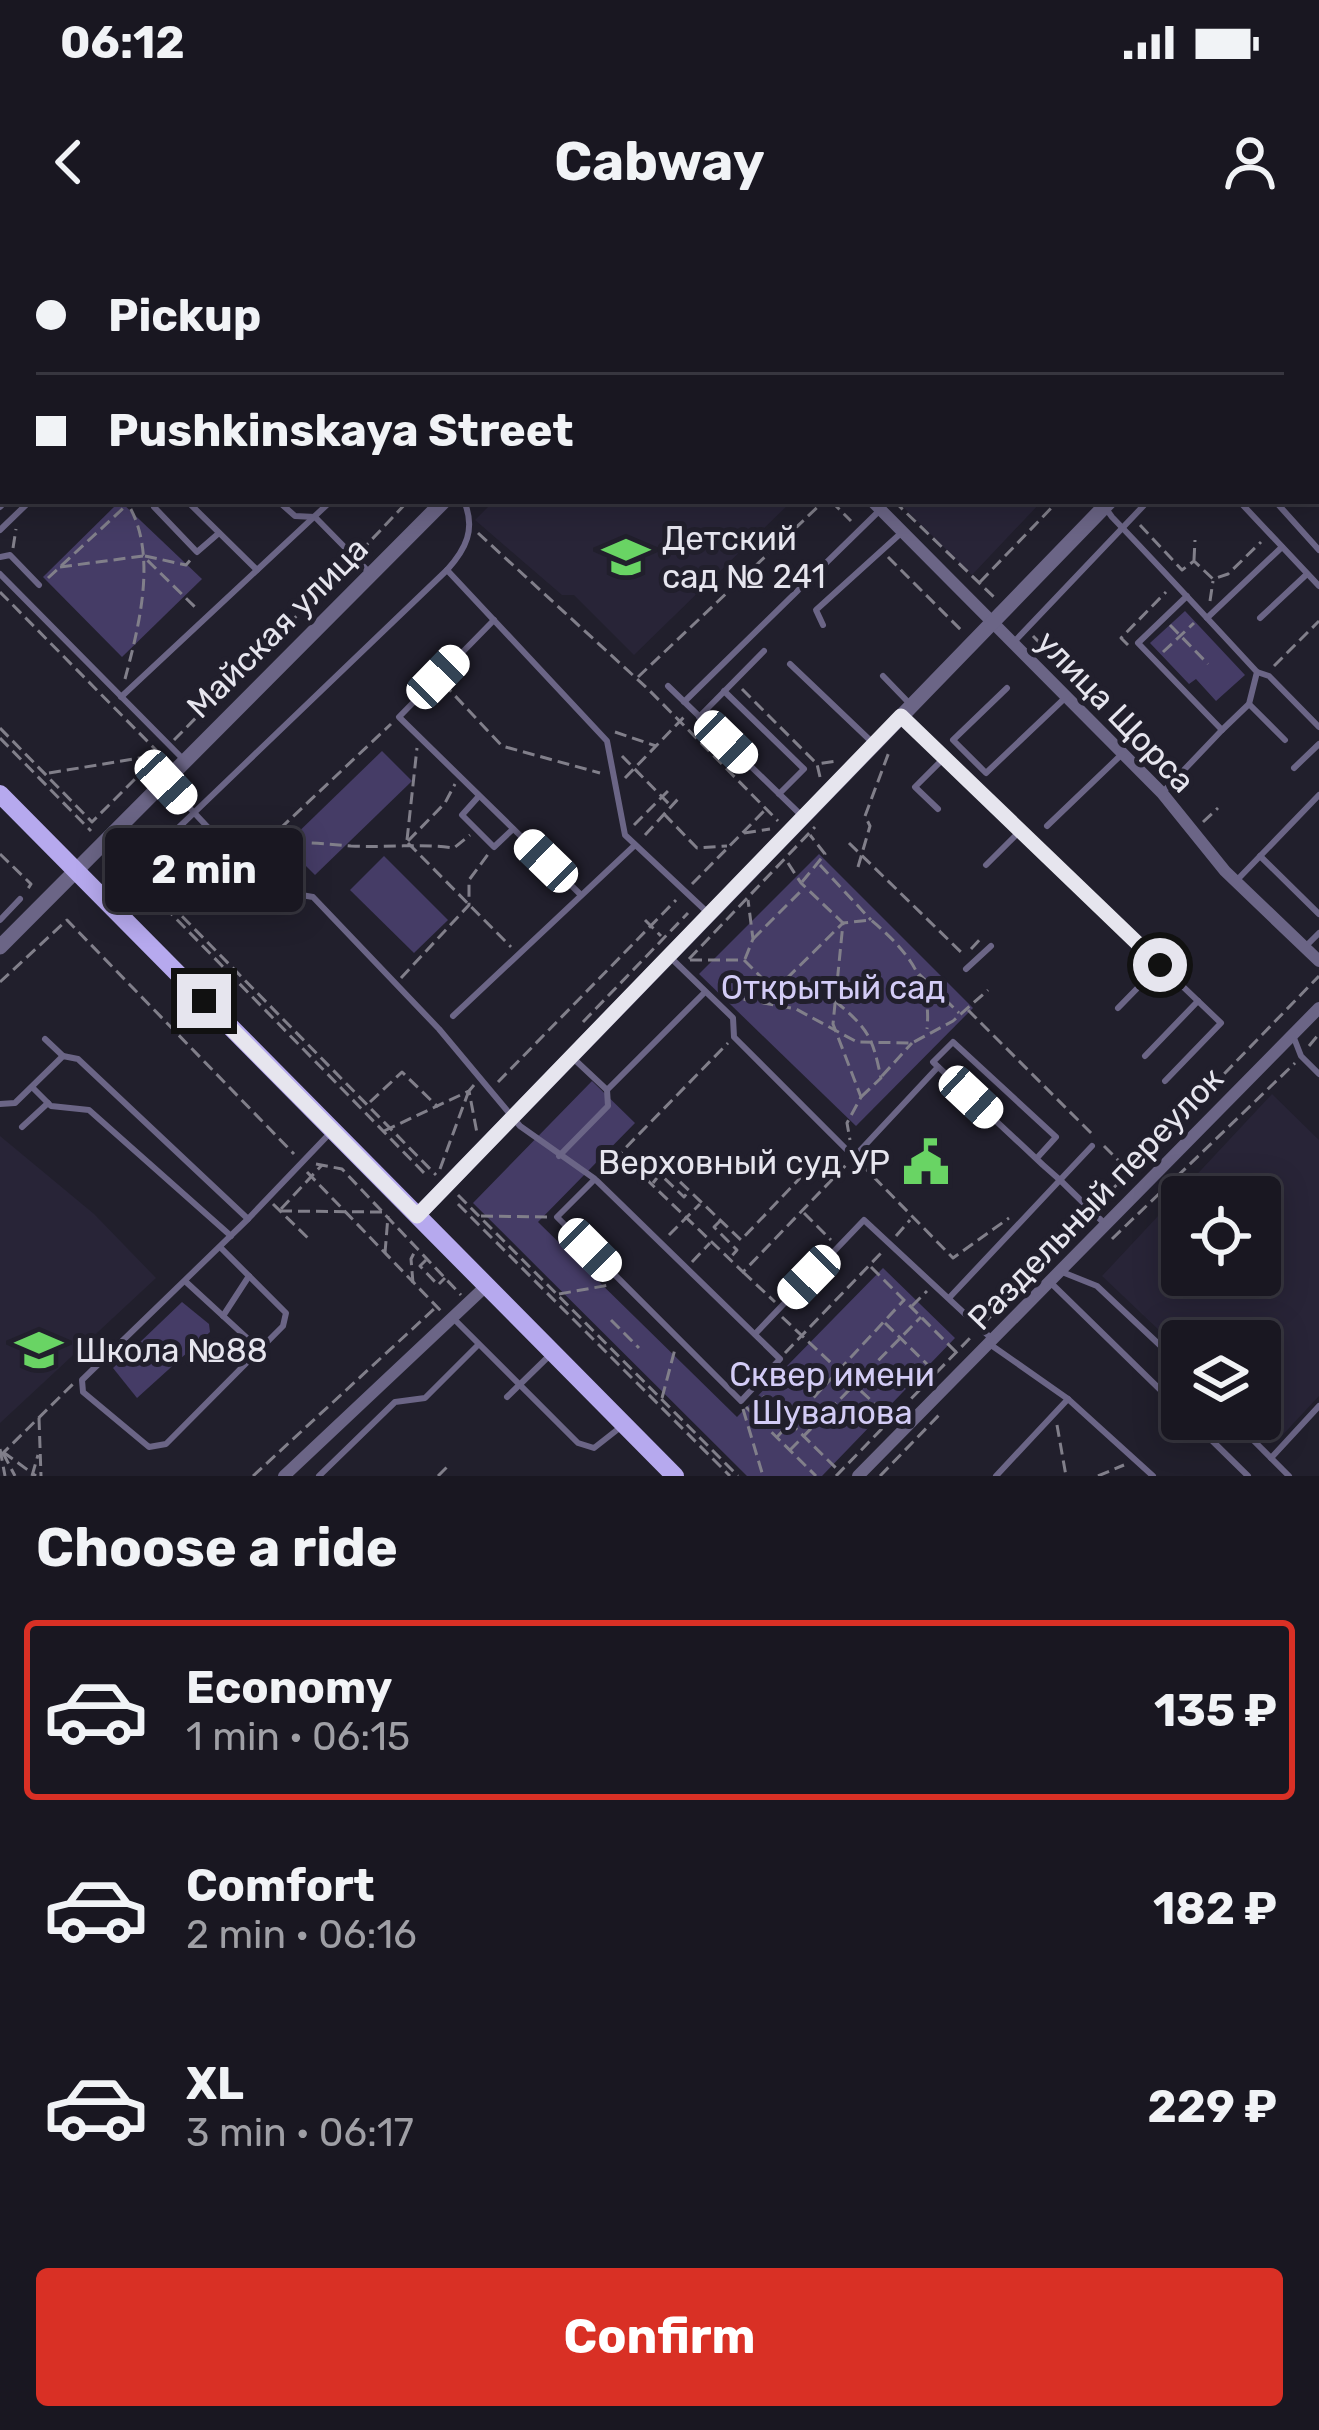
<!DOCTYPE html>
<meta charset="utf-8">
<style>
:root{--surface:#191721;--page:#22202a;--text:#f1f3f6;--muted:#9f9fa5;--line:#37363f;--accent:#d93025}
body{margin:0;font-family:Rubik,sans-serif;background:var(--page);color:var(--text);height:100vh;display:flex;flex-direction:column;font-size:45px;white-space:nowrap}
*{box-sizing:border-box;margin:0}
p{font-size:39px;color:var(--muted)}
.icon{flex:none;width:66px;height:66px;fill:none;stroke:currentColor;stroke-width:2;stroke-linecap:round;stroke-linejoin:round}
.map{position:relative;height:1236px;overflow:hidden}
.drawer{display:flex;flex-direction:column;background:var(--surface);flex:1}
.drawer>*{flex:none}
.top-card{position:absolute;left:0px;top:0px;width:1320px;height:264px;box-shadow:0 6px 30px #0003,0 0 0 3px var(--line);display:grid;align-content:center;height:264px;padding:0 36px;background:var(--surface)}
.buttons{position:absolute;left:1161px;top:936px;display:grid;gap:24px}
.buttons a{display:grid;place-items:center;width:120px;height:120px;border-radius:12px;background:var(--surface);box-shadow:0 6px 30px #0003,0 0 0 3px var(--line);font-size:60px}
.end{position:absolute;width:54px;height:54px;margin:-27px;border:15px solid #e6e5ee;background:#111;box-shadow:0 0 0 6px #111}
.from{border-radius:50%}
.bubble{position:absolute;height:84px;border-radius:12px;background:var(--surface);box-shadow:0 6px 30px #0003,0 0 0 3px var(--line);font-size:39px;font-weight:700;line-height:84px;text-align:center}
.car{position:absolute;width:36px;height:72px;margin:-36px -18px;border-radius:15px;box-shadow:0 0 9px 3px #0007;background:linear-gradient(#fff 24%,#345 0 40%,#fff 0 76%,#345 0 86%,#fff 0)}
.top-card b{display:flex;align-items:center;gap:42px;height:114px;font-size:45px}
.top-card b+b{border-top:3px solid var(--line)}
.top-card i{width:30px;height:30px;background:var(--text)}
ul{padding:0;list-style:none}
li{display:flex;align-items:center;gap:36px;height:180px;margin:0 24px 18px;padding:0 12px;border:6px solid transparent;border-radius:12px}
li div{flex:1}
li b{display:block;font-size:45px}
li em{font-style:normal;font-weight:700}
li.current{border-color:var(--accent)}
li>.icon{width:108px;height:108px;stroke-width:1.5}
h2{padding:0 36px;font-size:54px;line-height:144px}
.primary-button{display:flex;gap:24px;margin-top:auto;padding:24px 36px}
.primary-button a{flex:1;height:138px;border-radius:12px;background:var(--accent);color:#fff;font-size:48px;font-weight:700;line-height:138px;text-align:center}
.status{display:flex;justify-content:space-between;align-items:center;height:84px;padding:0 60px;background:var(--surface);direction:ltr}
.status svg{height:33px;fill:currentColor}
header{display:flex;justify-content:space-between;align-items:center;height:156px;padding:0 36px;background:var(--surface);font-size:54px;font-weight:700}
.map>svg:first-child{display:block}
.built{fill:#282437;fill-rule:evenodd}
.green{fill:#453c66}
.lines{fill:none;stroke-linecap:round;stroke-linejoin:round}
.path{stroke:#817f8a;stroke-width:3;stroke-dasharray:12 6;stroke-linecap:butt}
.service{stroke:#6b6586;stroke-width:6}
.minor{stroke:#6b6586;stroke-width:12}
.tertiary{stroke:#6b6586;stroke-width:15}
.primary{stroke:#b6a9ee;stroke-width:18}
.route{stroke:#e6e5ee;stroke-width:15}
.labels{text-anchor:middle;stroke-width:10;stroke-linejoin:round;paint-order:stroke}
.poi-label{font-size:33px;fill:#e6e5ee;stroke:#211f2c;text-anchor:start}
.street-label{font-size:33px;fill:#e6e5ee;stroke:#211f2c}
.park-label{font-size:33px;fill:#d3ccf6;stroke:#211f2c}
</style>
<div class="status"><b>06:12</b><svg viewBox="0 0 49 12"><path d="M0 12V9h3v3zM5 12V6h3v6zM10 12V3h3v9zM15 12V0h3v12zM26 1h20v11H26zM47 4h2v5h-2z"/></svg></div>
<header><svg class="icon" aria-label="back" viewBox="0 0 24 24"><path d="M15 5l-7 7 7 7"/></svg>Cabway<svg class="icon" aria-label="person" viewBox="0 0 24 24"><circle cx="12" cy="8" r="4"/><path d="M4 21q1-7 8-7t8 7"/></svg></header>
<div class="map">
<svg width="1319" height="1236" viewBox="0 0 1319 1236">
<rect width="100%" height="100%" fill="#211f2c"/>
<!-- built -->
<g class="built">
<path d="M 494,261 L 792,261 L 634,415 L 574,355 L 562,355 L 475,280 Z"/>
<path d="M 897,261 L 1042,261 L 972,335 Z"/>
<path d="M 1272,854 L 1319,900 L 1319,1156 L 1277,1201 L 1254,1179 L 1260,1179 L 1260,1101 L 1182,1101 L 1182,1112 L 1102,1036 ZM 1182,957 L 1260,957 L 1260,1035 L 1182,1035 Z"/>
<path d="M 0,896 L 94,974 L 156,1038 L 0,1183 Z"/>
</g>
<!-- green -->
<g class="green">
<path d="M 120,261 L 202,339 L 122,417 L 43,337 Z"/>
<path d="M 1185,371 L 1245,435 L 1216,461 L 1196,439 L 1189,444 L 1150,403 Z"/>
<path d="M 382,511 L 412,541 L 315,635 L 285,605 Z"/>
<path d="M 819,614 L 973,768 L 856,886 L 699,734 Z"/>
<path d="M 384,616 L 448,680 L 414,713 L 350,650 Z"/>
<path d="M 592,841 L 635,883 L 538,982 L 737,1177 L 883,1028 L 955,1098 L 822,1236 L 747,1236 L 473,963 Z"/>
<path d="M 182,1062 L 209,1084 L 210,1092 L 137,1158 L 113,1128 Z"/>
</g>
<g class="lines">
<!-- path -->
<g class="path">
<path d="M 142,0 L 146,0"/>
<path d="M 195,0 L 198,3"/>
<path d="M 566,0 L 569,3"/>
<path d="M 637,0 L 640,3"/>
<path d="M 1233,0 L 1237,3"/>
<path d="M 431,3 L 432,0"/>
<path d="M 512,3 L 515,0"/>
<path d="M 665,3 L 668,0"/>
<path d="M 737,3 L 740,0"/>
<path d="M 1176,3 L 1179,0"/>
<path d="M 1287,3 L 1290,0"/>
<path d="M 1317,166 L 1319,168"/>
<path d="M 0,219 L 3,216"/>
<path d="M 831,261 L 851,281"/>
<path d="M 894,261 L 996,359"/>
<path d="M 1140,285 L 1182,330 L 1194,321 L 1213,339 L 1228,334 L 1261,302"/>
<path d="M 478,293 L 648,449 L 778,581"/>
<path d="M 13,308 L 16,289"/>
<path d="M 360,312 L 408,261"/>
<path d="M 145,316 L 186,325 L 192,318"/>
<path d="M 888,317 L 962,391"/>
<path d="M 1194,320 L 1195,300"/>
<path d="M 60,327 L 143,316 L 197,369"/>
<path d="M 48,338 L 131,261"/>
<path d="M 980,342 L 1058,261"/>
<path d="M 0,352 L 159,513"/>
<path d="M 1210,361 L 1213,341"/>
<path d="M 1170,385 L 1208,424"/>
<path d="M 1033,396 L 1169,535"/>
<path d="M 1128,405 L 1121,398 L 1166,352"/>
<path d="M 1163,412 L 1194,383"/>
<path d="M 1274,426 L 1319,381"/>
<path d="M 638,437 L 824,261"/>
<path d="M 125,439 C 139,386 158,314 128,264"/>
<path d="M 443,443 L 502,506 L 600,533"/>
<path d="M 742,449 L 817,524"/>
<path d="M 0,488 L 92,582 L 163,511"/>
<path d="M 615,492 L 656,506"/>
<path d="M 0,498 L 91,591"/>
<path d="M 174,500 L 349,323"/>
<path d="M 622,516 L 671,566"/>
<path d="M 49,533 L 158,515"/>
<path d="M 820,537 L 817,524 L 837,521"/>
<path d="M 625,538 L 685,476"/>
<path d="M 664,574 L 697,608 L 727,606"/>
<path d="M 1203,582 L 1218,568"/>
<path d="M 634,585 L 669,550"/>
<path d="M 744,593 L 770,589"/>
<path d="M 645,595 L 678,559"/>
<path d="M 407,600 L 417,508"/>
<path d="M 267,601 L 391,484"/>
<path d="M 408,601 L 445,563 L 455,544"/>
<path d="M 408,603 L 511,707"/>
<path d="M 849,603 L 964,715"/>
<path d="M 240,605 C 284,601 309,602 351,606 C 386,608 419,603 454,608 L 470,595"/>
<path d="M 119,612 L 436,935"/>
<path d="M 0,614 L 31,644 L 25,653"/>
<path d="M 114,615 L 426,935"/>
<path d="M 788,623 L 801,643 L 843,683 L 833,784 L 861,857 L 847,883 L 850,900"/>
<path d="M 820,625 L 871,680"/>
<path d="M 858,627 L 870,586 L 865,576 L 889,512"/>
<path d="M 802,642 L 825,614 L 810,595"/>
<path d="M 692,644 L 765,570"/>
<path d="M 645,680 L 661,696"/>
<path d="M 753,699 L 803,649"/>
<path d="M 971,709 L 982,697"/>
<path d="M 689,719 L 815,587"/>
<path d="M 745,719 L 753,699 L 748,660"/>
<path d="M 690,720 L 744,720 L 788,764"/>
<path d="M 919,734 L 959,773"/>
<path d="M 401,738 L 469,665 L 469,640 L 489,613"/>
<path d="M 0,742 L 67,680 L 294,914"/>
<path d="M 774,751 L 843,683 L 871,680 C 907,710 932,741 927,789"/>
<path d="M 726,756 L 796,769 L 857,802 L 912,803 L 953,781 L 988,750"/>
<path d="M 835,761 C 868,789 872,795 881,838 L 861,857"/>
<path d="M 968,770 L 1093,895"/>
<path d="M 583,782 L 688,673"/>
<path d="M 1309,806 L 1319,794"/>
<path d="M 882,836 L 912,803"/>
<path d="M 498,842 L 676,660"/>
<path d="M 474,845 L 469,851 L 477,893"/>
<path d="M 370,862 L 402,832 L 438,867"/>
<path d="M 384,891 L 469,851"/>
<path d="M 1104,906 L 1127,929"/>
<path d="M 620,914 L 743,1032 L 848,923"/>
<path d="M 654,917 L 741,1000 L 821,916"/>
<path d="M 316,924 L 342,929 L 461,1055"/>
<path d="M 861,924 L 953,1018 L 1009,978"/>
<path d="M 440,929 L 468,853"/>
<path d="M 307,932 L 441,1071"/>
<path d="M 601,933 L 728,803"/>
<path d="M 653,943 L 660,934 L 684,957 L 688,952"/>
<path d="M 458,955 L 738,1236"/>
<path d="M 1099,963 L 1319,736"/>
<path d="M 273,964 L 310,1000"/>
<path d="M 458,964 L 730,1236"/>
<path d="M 281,969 L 322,925"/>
<path d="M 280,971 L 382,972"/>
<path d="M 804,973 L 831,1000"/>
<path d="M 481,976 L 549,977"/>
<path d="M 720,981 L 714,987 L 737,1010 L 730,1018"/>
<path d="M 669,995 L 700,964"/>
<path d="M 896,996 L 910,980"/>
<path d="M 1112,999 L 1295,823"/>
<path d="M 385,1013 L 388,976"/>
<path d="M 426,1020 L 420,1026 L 438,1045 L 445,1038"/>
<path d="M 692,1022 L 710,1003"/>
<path d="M 871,1027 L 957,1113"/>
<path d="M 743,1032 L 775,1062"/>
<path d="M 413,1043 L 411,1019 L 417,1007"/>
<path d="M 559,1054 L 609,1045"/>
<path d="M 912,1066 L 927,1051"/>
<path d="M 782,1077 L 892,1180"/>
<path d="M 611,1080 L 639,1108"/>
<path d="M 987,1080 L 1084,979"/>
<path d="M 885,1083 L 934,1131"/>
<path d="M 785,1113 L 882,1012"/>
<path d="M 763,1156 L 840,1232"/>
<path d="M 662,1158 L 675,1109"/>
<path d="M 746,1167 L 816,1236"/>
<path d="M 743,1169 L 763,1236"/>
<path d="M 39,1178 L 41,1236"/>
<path d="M 1057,1185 L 1066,1236"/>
<path d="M 777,1197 L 904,1060"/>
<path d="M 0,1209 L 5,1236"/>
<path d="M 790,1210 L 921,1077"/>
<path d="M 3,1212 L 36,1236"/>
<path d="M 3,1213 L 15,1236"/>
<path d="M 0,1216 L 75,1142"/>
<path d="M 32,1236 L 38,1215"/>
<path d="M 253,1236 L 434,1069"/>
<path d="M 438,1236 L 447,1227"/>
<path d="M 836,1236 L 972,1096"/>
<path d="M 880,1236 L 941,1173"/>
<path d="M 1098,1236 L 1124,1225"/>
</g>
<!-- service -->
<g class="service">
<path d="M 118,0 L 120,3"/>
<path d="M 309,0 L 312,3"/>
<path d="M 989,0 L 991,3"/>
<path d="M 1078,0 L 1081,3"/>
<path d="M 1258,1 L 1259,0"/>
<path d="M 98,3 L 101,0"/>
<path d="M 228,3 L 231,0"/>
<path d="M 371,3 L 374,0"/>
<path d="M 537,3 L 540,0"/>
<path d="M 1161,3 L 1164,0"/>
<path d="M 1317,9 L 1319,6"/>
<path d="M 0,101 L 3,98"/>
<path d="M 1317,228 L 1319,230"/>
<path d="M 187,261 L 257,330"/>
<path d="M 278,261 L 295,276 L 315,277 L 369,332"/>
<path d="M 464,261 C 476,289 466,309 447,330 L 607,501 L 625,595 L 706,671"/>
<path d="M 1239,261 L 1319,346"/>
<path d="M 1275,261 L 1319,310"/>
<path d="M 0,267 L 6,261"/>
<path d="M 154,267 L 197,312 L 219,293"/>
<path d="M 1107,270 L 1112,277 C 1161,328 1209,380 1257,432 L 1249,464 L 1222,490 L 1138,403 L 1187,356"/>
<path d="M 0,290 L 30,261"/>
<path d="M 0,317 L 10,315 L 39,345"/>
<path d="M 0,334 L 183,519"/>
<path d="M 1207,378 L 1282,307"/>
<path d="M 1260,378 L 1307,334"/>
<path d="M 494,380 L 399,477 L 580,654"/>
<path d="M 823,385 L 816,370 L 900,294"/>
<path d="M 1014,402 L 1148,261"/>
<path d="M 790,424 L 874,504"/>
<path d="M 1257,432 L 1269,436 L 1319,487"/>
<path d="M 883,436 L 909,463"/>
<path d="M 668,446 L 802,576"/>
<path d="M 1007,448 L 953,500 L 986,533 L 1066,457"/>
<path d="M 724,451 L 804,529 L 779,554"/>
<path d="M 121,457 L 331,261"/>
<path d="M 684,462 L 878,272"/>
<path d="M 1249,464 L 1285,500"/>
<path d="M 699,477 L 764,411"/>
<path d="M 903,479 L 1221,783 L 1165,841"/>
<path d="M 1294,528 L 1319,504"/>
<path d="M 168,545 L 266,649 L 313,657 L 439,789 L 520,886 L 595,939 L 780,1119 L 741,1161 L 557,977 L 595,939"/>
<path d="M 1163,552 L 1222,490"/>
<path d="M 479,556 L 462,575 L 494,607 L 513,589"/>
<path d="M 938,569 L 915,547 L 944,518"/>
<path d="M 1047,586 L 1120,516"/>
<path d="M 1260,616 L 1319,674"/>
<path d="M 986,625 L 1020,591"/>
<path d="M 1238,639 L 1319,555"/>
<path d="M 179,642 L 151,614 L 447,330"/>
<path d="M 0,680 L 20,659"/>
<path d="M 1305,707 L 1319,693"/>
<path d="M 671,718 L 733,778 L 734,797 L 854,917 L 938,827"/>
<path d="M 966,729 L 991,706"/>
<path d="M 1118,768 L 1160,725"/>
<path d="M 453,776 L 635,605"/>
<path d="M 1294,798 L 1301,816 L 1319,834"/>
<path d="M 45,799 L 63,816"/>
<path d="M 1145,816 L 1198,761"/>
<path d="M 574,819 L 606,849"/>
<path d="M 32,847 L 51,866 L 89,870 L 231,996"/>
<path d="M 0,864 L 15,863 L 63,816 L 78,819 L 248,979 L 332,891"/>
<path d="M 22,887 L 48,863"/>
<path d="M 559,916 L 608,866 L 607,850 L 704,753"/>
<path d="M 1037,918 L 1056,897 L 953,802 L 933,822 L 1043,925 L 1060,940 L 1092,906"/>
<path d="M 220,1007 L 286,1073 L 283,1086 L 166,1204 L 149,1207 L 83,1152 L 82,1140 L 248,979"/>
<path d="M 1062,1032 L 1097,1046 L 1182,1126"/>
<path d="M 185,1041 L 259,1109"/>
<path d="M 1051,1043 L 1182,1171"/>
<path d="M 949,1058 L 1060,940 L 1105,984"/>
<path d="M 223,1076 L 249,1036"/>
<path d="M 455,1080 L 578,1203 L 594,1208 L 622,1186"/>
<path d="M 755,1094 L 864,980 L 992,1099"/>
<path d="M 991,1105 L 1068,1159 L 1153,1236"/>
<path d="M 507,1157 L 550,1115"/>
<path d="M 1190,1179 L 1248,1236"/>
<path d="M 1232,1179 L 1289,1236"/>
<path d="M 1271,1218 L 1319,1166"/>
<path d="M 319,1236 L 395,1162 L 425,1158 L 478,1105"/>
<path d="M 996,1236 L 1068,1159"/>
</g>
<!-- minor -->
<g class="minor">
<path d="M 607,0 L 610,3"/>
<path d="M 872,261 L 1162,553 L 1225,631 L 1319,721"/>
<path d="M 284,1236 L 486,1046"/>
<path d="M 858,1236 L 1319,768"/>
</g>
<!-- tertiary -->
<g class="tertiary">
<path d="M 700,3 L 703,0"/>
<path d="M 1317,53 L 1319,51"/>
<path d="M 1317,207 L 1319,209"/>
<path d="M 0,707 L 444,261"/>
<path d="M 417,976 L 1110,261"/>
</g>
<!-- primary -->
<path class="primary" d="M 0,554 L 675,1236"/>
</g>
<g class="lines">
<!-- route -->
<path class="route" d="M 204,761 L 417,976 L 901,476 L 1160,725"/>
</g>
<!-- icons -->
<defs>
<symbol id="school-bare" viewBox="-9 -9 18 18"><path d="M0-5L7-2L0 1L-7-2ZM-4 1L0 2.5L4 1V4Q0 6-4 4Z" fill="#69d464" stroke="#211f2c" stroke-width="2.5" paint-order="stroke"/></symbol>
<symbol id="civic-bare" viewBox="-9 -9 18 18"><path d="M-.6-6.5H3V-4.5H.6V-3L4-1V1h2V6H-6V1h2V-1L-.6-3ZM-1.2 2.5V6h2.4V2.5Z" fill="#69d464" stroke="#211f2c" stroke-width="2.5" paint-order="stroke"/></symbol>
</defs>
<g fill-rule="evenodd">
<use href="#school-bare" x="593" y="284" width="66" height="66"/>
<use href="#civic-bare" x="893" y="889" width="66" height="66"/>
<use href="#school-bare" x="6" y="1077" width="66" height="66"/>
</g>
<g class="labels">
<!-- poi labels -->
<g class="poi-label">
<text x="662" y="310">Детский<tspan x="662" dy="38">сад № 241</tspan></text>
<text x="890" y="934" text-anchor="end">Верховный суд УР</text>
<text x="75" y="1122">Школа №88</text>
</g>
<!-- street labels -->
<g class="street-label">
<text transform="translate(277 387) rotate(-45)" y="12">Майская улица</text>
<text transform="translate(1116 471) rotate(46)" y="12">улица Щорса</text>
<text transform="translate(1095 958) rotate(-46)" y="12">Раздельный переулок</text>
</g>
<!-- park labels -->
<g class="park-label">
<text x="833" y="759">Открытый сад</text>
<text x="832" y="1146">Сквер имени<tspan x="832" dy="38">Шувалова</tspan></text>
</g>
</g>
</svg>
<div class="buttons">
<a><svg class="icon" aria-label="locate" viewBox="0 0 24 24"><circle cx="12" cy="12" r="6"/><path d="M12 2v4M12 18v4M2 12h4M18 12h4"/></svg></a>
<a><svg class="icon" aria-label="layers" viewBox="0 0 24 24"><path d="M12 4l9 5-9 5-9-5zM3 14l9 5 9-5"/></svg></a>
</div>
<i class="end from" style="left:1160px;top:725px"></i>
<i class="end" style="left:204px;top:761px"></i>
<div class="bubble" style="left:105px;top:588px;width:198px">2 min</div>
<i class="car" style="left:438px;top:437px;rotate:44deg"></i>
<i class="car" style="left:726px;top:502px;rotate:134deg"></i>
<i class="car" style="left:166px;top:542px;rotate:137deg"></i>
<i class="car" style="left:546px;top:621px;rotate:314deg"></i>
<i class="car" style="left:971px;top:857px;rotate:133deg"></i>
<i class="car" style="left:590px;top:1010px;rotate:135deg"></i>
<i class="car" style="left:809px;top:1037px;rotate:224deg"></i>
<div class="top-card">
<b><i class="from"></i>Pickup</b>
<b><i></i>Pushkinskaya Street</b>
</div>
</div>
<section class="drawer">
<h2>Choose a ride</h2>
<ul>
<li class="current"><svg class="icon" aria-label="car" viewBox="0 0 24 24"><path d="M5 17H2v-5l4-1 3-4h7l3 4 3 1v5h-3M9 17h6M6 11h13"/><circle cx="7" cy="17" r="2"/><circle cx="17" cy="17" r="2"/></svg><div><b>Economy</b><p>1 min · 06:15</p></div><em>135 ₽</em></li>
<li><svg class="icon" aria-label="car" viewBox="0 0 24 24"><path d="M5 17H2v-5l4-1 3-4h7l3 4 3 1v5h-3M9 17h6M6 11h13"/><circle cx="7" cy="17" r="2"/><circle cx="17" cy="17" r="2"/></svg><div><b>Comfort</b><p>2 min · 06:16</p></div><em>182 ₽</em></li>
<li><svg class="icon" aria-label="car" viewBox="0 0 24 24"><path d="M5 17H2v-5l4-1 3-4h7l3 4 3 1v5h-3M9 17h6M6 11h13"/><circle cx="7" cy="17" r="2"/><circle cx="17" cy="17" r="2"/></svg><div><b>XL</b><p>3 min · 06:17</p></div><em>229 ₽</em></li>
</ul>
<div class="primary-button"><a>Confirm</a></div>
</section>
